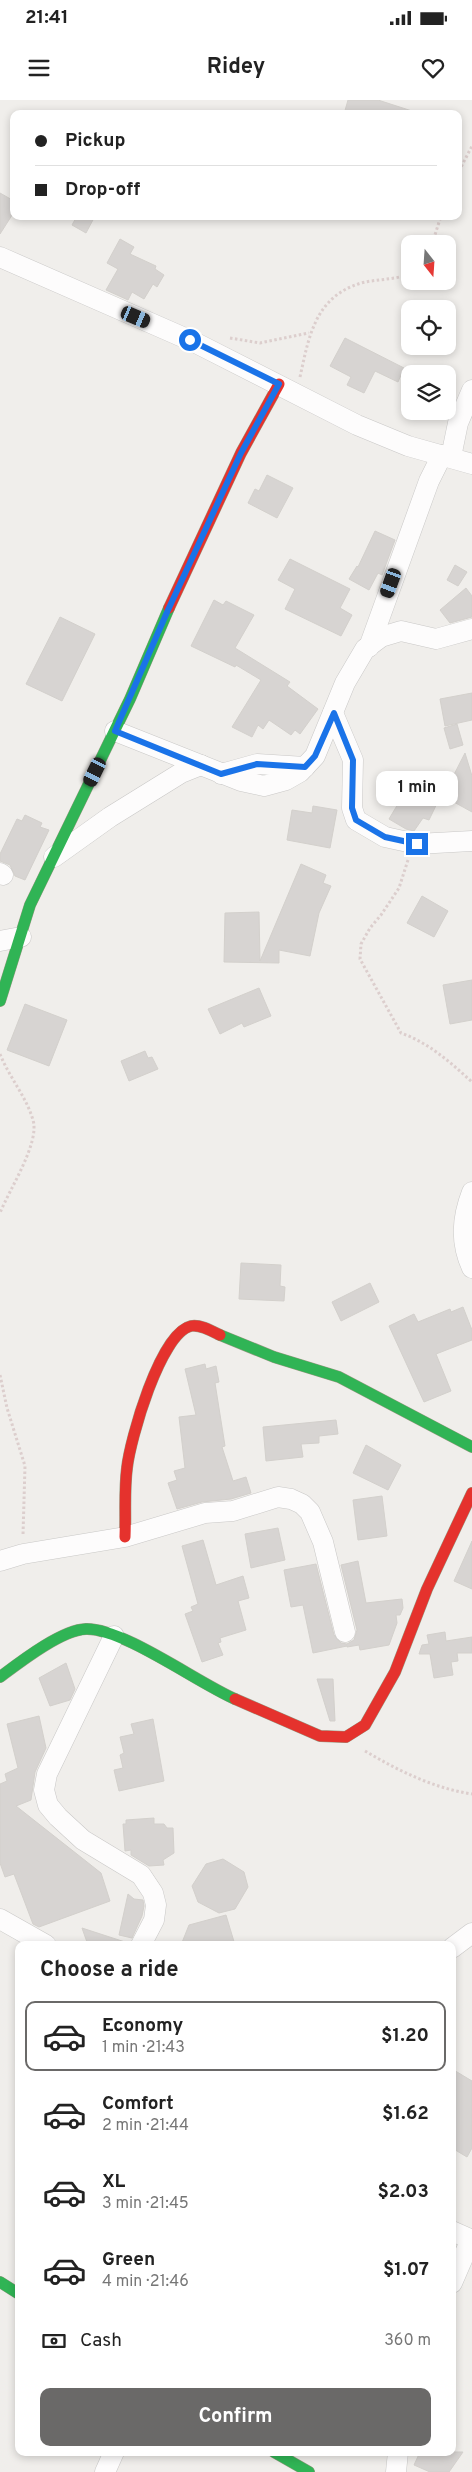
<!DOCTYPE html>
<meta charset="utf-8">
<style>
:root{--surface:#fff;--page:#f6f6f6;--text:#222;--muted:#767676;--line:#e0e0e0;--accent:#6a6968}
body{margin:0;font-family:Overpass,sans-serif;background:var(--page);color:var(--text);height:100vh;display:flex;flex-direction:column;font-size:19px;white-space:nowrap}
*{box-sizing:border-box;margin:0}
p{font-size:16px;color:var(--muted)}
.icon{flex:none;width:28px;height:28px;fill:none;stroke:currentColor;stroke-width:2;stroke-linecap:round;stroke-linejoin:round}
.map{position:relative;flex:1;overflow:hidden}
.sheet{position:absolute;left:15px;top:1841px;width:441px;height:515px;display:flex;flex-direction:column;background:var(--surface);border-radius:10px;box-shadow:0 2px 8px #0003}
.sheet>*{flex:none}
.banner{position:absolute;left:10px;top:10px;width:452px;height:110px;border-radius:10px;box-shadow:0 2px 8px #0003;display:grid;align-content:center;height:110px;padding:0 25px;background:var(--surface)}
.needle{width:32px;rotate:163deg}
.fabs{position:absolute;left:401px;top:135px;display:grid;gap:10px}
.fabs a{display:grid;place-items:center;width:55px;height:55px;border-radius:10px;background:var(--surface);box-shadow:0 2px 8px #0003;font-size:25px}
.end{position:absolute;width:22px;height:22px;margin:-11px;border:6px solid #1a73e8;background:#fff;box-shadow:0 0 0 2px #fff}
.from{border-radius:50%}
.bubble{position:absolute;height:35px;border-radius:10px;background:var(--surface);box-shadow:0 2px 8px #0003;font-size:16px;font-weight:700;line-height:35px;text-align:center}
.car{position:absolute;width:15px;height:30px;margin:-15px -8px;border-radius:6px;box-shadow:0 0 4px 1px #0007;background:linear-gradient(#222 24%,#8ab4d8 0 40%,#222 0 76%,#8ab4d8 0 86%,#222 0)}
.banner b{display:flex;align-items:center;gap:18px;height:48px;font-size:19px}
.banner b+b{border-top:1px solid var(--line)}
.banner i{width:12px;height:12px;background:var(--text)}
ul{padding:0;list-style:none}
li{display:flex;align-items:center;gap:15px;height:70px;margin:0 10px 8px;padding:0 15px;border:2px solid transparent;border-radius:10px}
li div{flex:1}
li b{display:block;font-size:19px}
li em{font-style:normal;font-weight:700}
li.on{border-color:var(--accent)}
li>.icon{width:45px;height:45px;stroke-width:1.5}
h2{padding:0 25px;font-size:22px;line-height:60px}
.pay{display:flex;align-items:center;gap:12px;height:55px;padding:0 25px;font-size:19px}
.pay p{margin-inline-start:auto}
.action{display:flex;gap:10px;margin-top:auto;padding:10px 25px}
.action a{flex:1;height:58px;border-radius:10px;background:var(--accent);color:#fff;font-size:20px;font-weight:700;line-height:58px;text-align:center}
.status{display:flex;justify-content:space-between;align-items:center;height:35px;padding:0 25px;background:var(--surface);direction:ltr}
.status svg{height:14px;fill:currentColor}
header{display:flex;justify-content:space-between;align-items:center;height:65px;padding:0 25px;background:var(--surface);font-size:22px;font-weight:700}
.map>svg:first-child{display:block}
.building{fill:#d7d4d2;stroke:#d3d0cc}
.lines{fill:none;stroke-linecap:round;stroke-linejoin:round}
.street-casing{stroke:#c9c8c7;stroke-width:21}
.fast-casing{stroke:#999a82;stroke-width:12}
.jam-casing{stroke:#999a82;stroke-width:12}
.path{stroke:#dccecd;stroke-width:3;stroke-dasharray:2.5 2.5;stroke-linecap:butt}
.street{stroke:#fdfcfc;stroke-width:20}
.fast{stroke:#30b455;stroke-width:11}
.jam{stroke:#e5322d;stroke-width:11}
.route{stroke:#1a73e8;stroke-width:6}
</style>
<div class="status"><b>21:41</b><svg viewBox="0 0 49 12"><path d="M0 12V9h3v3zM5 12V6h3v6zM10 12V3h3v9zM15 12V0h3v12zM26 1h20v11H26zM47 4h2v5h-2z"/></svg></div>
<header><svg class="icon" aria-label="menu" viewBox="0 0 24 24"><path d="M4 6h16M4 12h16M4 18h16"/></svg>Ridey<svg class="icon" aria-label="heart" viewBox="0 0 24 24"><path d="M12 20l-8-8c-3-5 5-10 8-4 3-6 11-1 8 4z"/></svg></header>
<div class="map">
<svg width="472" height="2372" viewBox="0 0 472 2372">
<rect width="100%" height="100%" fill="#f0eeeb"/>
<!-- building -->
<g class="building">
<path d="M 348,0 L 378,0 L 412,11 L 411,14 L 344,14 Z"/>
<path d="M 0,93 L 14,101 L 14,112 L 0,134 Z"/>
<path d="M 77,116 L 95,116 L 86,133 L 72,125 Z"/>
<path d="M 120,139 L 134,147 L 130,154 L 156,166 L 155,169 L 164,175 L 157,187 L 153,184 L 144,199 L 132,192 L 128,200 L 106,190 L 118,169 L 107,163 Z"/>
<path d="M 345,238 L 404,268 L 398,282 L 375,271 L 364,293 L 347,285 L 351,277 L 330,266 Z"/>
<path d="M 267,375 L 293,388 L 277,418 L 248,403 L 255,389 L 259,391 Z"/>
<path d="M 375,431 L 395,440 L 382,475 L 378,473 L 369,490 L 349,479 L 357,466 L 358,467 Z"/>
<path d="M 290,459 L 350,489 L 340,508 L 352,515 L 341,536 L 285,509 L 295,489 L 278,480 Z"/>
<path d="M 455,465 L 467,472 L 458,486 L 447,480 Z"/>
<path d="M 466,488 L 472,496 L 472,517 L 450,523 L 440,510 Z"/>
<path d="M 214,500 L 223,505 L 226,501 L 254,515 L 235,548 L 290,582 L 287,586 L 318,609 L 300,634 L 295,630 L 291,635 L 269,620 L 263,629 L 258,625 L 252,637 L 232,627 L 261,580 L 236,565 L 235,567 L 191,546 Z"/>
<path d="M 60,517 L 95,534 L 62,601 L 26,584 Z"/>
<path d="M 472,593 L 472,620 L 445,626 L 440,599 Z"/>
<path d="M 457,624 L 463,645 L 450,649 L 444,628 Z"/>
<path d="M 465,653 L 472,676 L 472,712 L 443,696 Z"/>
<path d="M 411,682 L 442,693 L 429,720 L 423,718 L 414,731 L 406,729 L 389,719 Z"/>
<path d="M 313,706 L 337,710 L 330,748 L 287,740 L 292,710 L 312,713 Z"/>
<path d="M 25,715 L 42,723 L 40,727 L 49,730 L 25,780 L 15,776 L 10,765 L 0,761 L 0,754 L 17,719 L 22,721 Z"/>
<path d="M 301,764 L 326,775 L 323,783 L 331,786 L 319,813 L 310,856 L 279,850 L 279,863 L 224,862 L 225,813 L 259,812 L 260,861 Z"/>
<path d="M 422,796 L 448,811 L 434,837 L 407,823 Z"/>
<path d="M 472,880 L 472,920 L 450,924 L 443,885 Z"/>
<path d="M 259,888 L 271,916 L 244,927 L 242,923 L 220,934 L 208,909 Z"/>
<path d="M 25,904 L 67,920 L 49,966 L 7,950 Z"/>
<path d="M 145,951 L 148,958 L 152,957 L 158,969 L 129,981 L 121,961 Z"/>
<path d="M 241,1163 L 281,1165 L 280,1186 L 285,1187 L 284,1201 L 239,1199 Z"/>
<path d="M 370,1183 L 379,1202 L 341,1221 L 332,1202 Z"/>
<path d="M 463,1207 L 472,1230 L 472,1240 L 436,1254 L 451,1291 L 424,1302 L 389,1226 L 414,1214 L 418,1222 L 450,1209 L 451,1212 Z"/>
<path d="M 205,1264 L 206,1269 L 216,1266 L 219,1282 L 215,1283 L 225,1346 L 222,1347 L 233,1381 L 246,1377 L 251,1393 L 231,1399 L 202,1402 L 177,1409 L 168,1383 L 177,1380 L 174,1371 L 185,1368 L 179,1317 L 196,1315 L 185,1269 Z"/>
<path d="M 336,1320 L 338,1334 L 319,1336 L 319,1343 L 301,1344 L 303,1357 L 266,1361 L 263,1327 Z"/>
<path d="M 366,1345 L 401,1365 L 388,1390 L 353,1373 Z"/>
<path d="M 382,1396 L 387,1436 L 358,1440 L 353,1400 Z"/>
<path d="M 278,1428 L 285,1460 L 251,1468 L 245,1434 Z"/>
<path d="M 203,1440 L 216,1485 L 243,1476 L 249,1498 L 238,1501 L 246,1530 L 220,1538 L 221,1542 L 218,1543 L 223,1555 L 202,1562 L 185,1514 L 193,1511 L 191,1507 L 198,1504 L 182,1446 Z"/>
<path d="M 472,1441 L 472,1489 L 454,1481 Z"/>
<path d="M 358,1461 L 366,1503 L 402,1499 L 403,1508 L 400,1515 L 396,1515 L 397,1523 L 389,1545 L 360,1550 L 359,1545 L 347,1547 L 347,1546 L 313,1553 L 303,1505 L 291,1507 L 284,1470 L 316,1464 L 334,1535 L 341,1543 L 347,1544 L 354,1540 L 357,1530 L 341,1465 Z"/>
<path d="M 445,1532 L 446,1541 L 472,1537 L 472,1553 L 457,1553 L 458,1561 L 451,1562 L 453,1575 L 434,1578 L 430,1554 L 419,1554 L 422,1545 L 429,1544 L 427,1535 Z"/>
<path d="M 66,1563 L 75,1589 L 70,1600 L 50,1606 L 39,1578 Z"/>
<path d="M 317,1579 L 333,1579 L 335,1621 L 330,1621 Z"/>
<path d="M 39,1616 L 46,1648 L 35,1672 L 31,1700 L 16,1706 L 101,1773 L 110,1801 L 39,1827 L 33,1824 L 14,1774 L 5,1777 L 0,1763 L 0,1684 L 7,1681 L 5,1674 L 18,1668 L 7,1624 Z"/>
<path d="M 153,1619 L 164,1681 L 119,1691 L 114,1670 L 123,1668 L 120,1655 L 124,1653 L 120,1637 L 134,1634 L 131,1624 Z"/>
<path d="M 154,1718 L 154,1724 L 164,1724 L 167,1728 L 173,1728 L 174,1753 L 163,1760 L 164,1765 L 149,1766 L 131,1755 L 131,1750 L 125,1751 L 123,1724 L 126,1724 L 126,1720 Z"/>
<path d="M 223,1759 L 244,1772 L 248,1787 L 235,1809 L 219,1813 L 198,1802 L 192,1786 L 206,1764 Z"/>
<path d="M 128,1794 L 134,1799 L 143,1800 L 144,1806 L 142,1816 L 132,1838 L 119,1835 Z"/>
<path d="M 226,1815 L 235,1845 L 181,1845 L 189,1825 Z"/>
<path d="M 82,1828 L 125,1842 L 125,1845 L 88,1845 Z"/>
<path d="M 452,1969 L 472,1981 L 472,2048 L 467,2057 L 452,2048 Z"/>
<path d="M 420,2352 L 463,2352 L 449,2372 L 430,2372 L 414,2365 Z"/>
</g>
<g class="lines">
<defs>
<g id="street">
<path d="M 0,157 L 194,242 L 357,325 L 408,346 L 472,364"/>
<path d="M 451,357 L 458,323 L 472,290"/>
<path d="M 369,547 L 429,381 L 442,355"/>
<path d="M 333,613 L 353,660 L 352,708 L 356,720 L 385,737 L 417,744 L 472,741"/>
<path d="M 115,631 L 241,681 L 264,686 L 286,680 L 300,672 L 315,656 L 345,583 L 365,549 L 381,537 L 401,531 L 436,539 L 472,529"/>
<path d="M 221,674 L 257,664 L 305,667"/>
<path d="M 54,757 L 110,717 L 181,673 L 201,665"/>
<path d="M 0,773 L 3,775"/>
<path d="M 0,841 L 21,837"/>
<path d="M 472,1092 C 462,1118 460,1142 472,1168"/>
<path d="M 0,1461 L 23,1454 L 125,1437 L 205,1413 L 233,1411 L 278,1397 L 291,1399 L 302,1404 L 310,1412 L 323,1442 L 345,1532"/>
<path d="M 114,1536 L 47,1674 L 44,1690 L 48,1705 L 58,1717 L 83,1740 L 141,1775 L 153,1793 L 156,1805 L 154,1820 L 141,1845"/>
<path d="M 0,1819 L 46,1845"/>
<path d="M 452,1848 L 472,1833"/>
<path d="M 452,2131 L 472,2140"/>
<path d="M 452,2183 L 471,2139"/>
<path d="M 105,2372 L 114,2352"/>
<path d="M 396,2372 L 398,2352"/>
</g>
<g id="fast">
<path d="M 0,901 L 30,805 L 130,599 L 169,508"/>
<path d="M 220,1235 L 274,1257 L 339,1277 L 472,1347"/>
<path d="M 0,1577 C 20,1562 61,1530 86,1529 C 123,1528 198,1583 235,1599"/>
<path d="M 0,2182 L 19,2194"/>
<path d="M 274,2352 L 309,2372"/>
</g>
<g id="jam">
<path d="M 169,508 L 241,353 L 279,284"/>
<path d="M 125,1437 C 126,1414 124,1391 127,1368 C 130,1340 160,1233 191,1226 C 200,1224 212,1231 220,1235"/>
<path d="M 235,1599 L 320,1636 L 346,1637 L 365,1625 L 395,1572 L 427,1489 L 472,1393"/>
</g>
</defs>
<!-- street casing -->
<use href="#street" class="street-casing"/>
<!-- fast casing -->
<use href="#fast" class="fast-casing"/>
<!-- jam casing -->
<use href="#jam" class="jam-casing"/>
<!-- path -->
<g class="path">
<path d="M 459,71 L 472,46"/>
<path d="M 432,144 L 441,116"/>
<path d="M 230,238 L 260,243 L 309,233"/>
<path d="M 300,277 C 309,236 315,197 361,183 C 377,179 394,180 410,174"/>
<path d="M 408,760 L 399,788 L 381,815 L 370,828 L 361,844 L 360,859 L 401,933 C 429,943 450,962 472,982"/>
<path d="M 0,954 C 9,977 26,996 33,1020 C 40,1043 9,1090 0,1113"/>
<path d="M 0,1275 L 7,1308 L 25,1366 L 23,1435"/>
<path d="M 365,1651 C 399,1671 433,1688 472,1694"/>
</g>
<!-- street -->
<use href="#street" class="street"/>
<!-- fast -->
<use href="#fast" class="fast"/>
<!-- jam -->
<use href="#jam" class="jam"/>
</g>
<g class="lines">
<!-- route -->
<path class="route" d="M 190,240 L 279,284 L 241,353 L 168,510 L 115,631 L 221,674 L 257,664 L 305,667 L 315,656 L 334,613 L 353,660 L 352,708 L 356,720 L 385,737 L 417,744"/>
</g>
</svg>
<div class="fabs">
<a><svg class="needle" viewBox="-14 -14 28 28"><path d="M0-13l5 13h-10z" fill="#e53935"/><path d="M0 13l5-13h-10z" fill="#767676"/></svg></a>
<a><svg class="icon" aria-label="locate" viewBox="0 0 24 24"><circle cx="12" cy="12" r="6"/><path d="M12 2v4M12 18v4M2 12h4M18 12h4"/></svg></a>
<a><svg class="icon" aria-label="layers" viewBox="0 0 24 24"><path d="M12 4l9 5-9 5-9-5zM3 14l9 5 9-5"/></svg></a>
</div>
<i class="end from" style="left:190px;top:240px"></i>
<i class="end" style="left:417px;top:744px"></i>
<div class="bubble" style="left:376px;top:671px;width:82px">1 min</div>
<i class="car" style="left:136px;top:217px;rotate:113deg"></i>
<i class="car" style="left:391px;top:483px;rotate:200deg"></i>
<i class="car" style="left:95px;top:672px;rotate:206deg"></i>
<div class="banner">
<b><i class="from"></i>Pickup</b>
<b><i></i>Drop-off</b>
</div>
<section class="sheet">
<h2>Choose a ride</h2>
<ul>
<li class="on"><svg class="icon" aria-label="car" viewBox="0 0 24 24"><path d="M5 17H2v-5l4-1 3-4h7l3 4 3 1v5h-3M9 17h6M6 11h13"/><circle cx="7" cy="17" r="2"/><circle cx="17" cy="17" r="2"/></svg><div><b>Economy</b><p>1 min · 21:43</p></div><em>$1.20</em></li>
<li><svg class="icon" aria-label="car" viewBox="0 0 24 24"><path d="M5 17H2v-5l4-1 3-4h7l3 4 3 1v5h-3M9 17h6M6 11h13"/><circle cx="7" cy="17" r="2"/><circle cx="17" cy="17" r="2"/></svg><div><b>Comfort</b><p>2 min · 21:44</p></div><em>$1.62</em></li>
<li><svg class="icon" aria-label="car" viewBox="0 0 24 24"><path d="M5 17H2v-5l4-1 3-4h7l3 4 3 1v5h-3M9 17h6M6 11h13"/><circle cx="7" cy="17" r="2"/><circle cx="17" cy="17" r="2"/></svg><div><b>XL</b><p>3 min · 21:45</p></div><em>$2.03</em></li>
<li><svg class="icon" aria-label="car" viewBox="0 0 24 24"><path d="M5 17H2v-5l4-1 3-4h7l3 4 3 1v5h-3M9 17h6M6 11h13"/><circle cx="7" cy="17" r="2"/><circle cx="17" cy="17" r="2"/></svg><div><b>Green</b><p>4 min · 21:46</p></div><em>$1.07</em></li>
</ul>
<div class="pay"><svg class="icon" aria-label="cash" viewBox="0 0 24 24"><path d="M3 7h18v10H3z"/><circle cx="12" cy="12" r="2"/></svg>Cash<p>360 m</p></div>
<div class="action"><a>Confirm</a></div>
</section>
</div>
